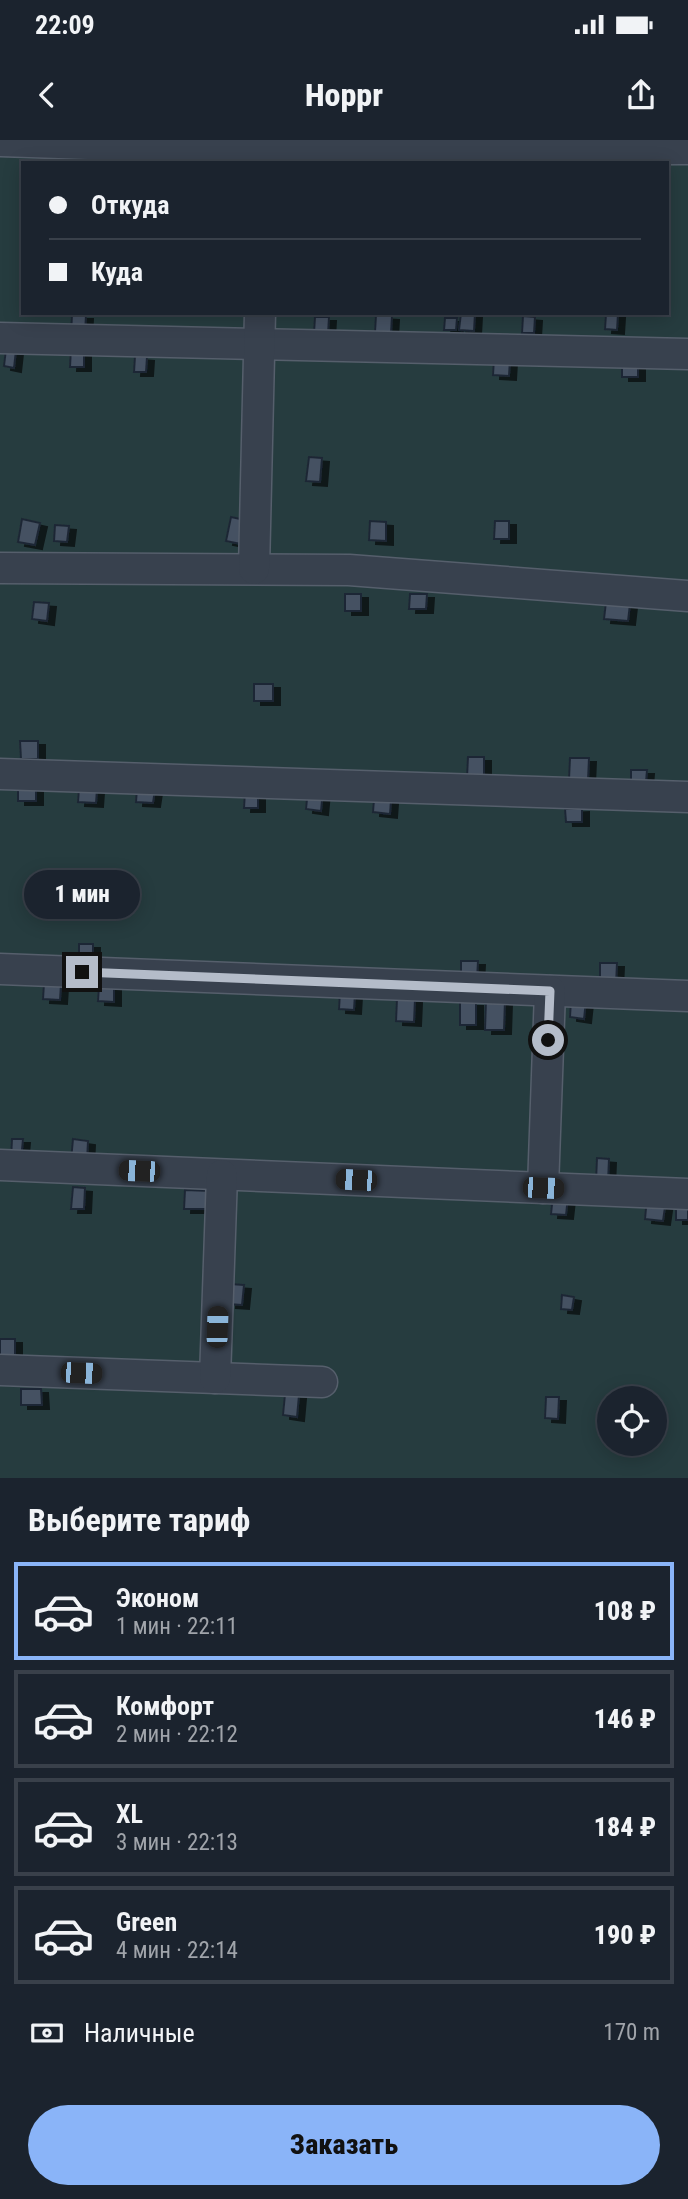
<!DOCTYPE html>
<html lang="ru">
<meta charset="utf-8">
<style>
:root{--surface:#1b232e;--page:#242b36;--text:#f1f3f6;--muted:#a0a4aa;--line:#39404a;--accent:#8ab4f8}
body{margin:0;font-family:"Roboto Condensed",sans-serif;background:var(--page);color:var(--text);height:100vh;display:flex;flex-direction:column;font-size:26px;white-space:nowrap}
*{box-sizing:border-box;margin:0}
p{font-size:23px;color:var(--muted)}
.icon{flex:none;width:38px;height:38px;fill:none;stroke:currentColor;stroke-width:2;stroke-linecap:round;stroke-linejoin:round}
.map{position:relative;height:1338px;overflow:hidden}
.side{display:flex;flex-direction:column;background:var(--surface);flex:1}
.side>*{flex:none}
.guide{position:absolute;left:21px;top:21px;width:648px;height:154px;border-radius:0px;box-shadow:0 4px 18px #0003,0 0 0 2px var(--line);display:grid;align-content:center;height:154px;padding:0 28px;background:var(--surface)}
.fabs{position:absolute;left:597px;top:1246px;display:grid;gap:14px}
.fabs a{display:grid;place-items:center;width:70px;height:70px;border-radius:50%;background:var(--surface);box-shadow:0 4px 18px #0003,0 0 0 2px var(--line);font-size:35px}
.end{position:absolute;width:32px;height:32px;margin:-16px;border:9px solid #b4bcc9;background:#111;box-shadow:0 0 0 4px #111}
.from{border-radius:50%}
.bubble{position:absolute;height:49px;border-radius:24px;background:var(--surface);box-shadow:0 4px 18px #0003,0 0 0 2px var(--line);font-size:23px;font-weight:800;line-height:49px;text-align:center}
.car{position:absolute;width:21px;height:42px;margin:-21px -10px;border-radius:9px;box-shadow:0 0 5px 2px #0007;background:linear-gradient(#222 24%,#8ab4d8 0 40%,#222 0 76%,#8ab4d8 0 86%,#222 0)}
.guide b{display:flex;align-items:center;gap:24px;height:66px;font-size:26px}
.guide b+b{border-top:2px solid var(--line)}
.guide i{width:18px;height:18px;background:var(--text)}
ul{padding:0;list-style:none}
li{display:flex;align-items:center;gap:21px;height:98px;margin:0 14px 10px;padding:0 14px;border:4px solid var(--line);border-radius:0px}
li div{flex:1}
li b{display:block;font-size:26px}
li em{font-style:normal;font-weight:800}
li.active{border-color:var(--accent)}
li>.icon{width:63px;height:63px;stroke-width:1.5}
h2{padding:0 28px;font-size:32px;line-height:84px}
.pay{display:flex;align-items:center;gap:18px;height:77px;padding:0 28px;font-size:26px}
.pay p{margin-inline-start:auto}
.primary-button{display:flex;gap:14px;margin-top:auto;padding:14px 28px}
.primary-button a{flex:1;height:80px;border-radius:42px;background:var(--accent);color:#111;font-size:28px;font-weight:800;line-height:80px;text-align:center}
.status{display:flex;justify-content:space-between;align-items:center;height:49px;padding:0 35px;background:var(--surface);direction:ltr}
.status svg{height:19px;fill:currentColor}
header{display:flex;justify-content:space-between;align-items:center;height:91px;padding:0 28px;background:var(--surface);font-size:32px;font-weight:800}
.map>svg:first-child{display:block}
.green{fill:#263c3f;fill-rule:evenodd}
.building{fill:#455162;stroke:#1f2835;stroke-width:2;filter:url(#shadow)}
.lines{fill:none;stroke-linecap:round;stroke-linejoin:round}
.minor-casing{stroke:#565f6c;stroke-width:33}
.minor{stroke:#38414e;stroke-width:30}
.route{stroke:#b4bcc9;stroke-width:9}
</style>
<div class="status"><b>22:09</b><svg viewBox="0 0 49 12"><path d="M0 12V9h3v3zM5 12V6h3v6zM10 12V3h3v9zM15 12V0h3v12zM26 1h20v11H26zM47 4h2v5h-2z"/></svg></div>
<header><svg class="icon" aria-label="back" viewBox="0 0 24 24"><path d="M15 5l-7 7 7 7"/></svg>Hoppr<svg class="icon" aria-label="share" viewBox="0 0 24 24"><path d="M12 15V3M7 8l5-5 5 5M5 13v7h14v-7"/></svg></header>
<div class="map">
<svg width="688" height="1338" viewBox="0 0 688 1338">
<defs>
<filter id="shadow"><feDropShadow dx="7" dy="4" stdDeviation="0" flood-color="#0009"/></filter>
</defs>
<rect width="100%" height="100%" fill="#242f3e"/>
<!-- green -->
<path class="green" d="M 0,0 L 688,0 L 688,1338 L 0,1338 ZM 23,23 L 667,23 L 667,173 L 23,173 ZM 609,1258 L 654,1258 L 654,1304 L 609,1304 Z"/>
<!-- building -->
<g class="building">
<path d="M 461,173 L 475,173 L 474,191 L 459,190 Z"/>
<path d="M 606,174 L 618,174 L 617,190 L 605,189 Z"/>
<path d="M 72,175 L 86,175 L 85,193 L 71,193 Z"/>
<path d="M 376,175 L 392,176 L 391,193 L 375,192 Z"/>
<path d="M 523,176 L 535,177 L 534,193 L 522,193 Z"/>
<path d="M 315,177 L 329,177 L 328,194 L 314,193 Z"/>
<path d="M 445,178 L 457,178 L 456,190 L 444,190 Z"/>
<path d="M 71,208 L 84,208 L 84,227 L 70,227 Z"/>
<path d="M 6,209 L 16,210 L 14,228 L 4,226 Z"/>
<path d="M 135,216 L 147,217 L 146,232 L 134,232 Z"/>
<rect x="622" y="217" width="16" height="20"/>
<path d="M 494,218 L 510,219 L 509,236 L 493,235 Z"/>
<path d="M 309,317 L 322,318 L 320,342 L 306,341 Z"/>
<path d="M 231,377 L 245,380 L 241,404 L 226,401 Z"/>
<path d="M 22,379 L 40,383 L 35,405 L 18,402 Z"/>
<path d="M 370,381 L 386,382 L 386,401 L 369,400 Z"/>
<path d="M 495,381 L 509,381 L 509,399 L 494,399 Z"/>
<path d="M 55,385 L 69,386 L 67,402 L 54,401 Z"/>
<rect x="345" y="454" width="16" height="17"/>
<path d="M 410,454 L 427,454 L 426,469 L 409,469 Z"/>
<path d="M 34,462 L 49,463 L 47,481 L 32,479 Z"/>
<path d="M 606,462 L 630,464 L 628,481 L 604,479 Z"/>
<rect x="254" y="544" width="19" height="17"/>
<path d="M 20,601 L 38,601 L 38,619 L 21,619 Z"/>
<path d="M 468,617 L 484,617 L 484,637 L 467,637 Z"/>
<path d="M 570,618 L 589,618 L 588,640 L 569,639 Z"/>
<path d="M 631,630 L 647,630 L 646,642 L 631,642 Z"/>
<rect x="18" y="644" width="18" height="17"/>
<path d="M 79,648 L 97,649 L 96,663 L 78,662 Z"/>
<path d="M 137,648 L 155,650 L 153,663 L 136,662 Z"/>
<path d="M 308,649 L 323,650 L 321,671 L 306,669 Z"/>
<path d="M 245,651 L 258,651 L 258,668 L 244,668 Z"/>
<path d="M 374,659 L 391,660 L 390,674 L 373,672 Z"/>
<path d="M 582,668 L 582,682 L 566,682 L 565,669 Z"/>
<rect x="79" y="804" width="14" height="16"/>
<path d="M 461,821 L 478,821 L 477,839 L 461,839 Z"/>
<path d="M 600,823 L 617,823 L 616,844 L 600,844 Z"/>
<path d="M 44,843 L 61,844 L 60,860 L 43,859 Z"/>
<path d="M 99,846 L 114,846 L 114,862 L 98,861 Z"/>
<path d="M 340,852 L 355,853 L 354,870 L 339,869 Z"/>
<path d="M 397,859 L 415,859 L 414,882 L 396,881 Z"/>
<path d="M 486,860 L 505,860 L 504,890 L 485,890 Z"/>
<path d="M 571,860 L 586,861 L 584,879 L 570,877 Z"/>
<rect x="460" y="862" width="16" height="23"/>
<path d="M 12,999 L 23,999 L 21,1020 L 11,1019 Z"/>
<path d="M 73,999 L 88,1001 L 87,1021 L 71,1020 Z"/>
<path d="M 597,1018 L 609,1019 L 608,1042 L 596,1041 Z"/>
<path d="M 73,1047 L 85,1048 L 84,1069 L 71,1069 Z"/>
<path d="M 185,1050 L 211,1051 L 210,1069 L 184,1069 Z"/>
<path d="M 553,1055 L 568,1057 L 566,1075 L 551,1074 Z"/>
<path d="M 647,1058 L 666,1060 L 663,1081 L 645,1079 Z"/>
<rect x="676" y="1066" width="12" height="14"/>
<path d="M 230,1144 L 244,1145 L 242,1165 L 229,1164 Z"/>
<path d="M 562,1155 L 574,1157 L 572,1170 L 561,1169 Z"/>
<rect x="0" y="1199" width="15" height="20"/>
<path d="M 21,1249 L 41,1249 L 42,1265 L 21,1265 Z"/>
<path d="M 285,1254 L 299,1255 L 297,1277 L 283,1275 Z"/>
<path d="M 546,1257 L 559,1257 L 558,1279 L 545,1278 Z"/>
</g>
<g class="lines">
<defs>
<g id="minor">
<path d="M 0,1 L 267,10 L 688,9"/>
<path d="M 0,198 L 688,214"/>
<path d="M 0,428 L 349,430 L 688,456"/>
<path d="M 254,429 L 260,173"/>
<path d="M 0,634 L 688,657"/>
<path d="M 0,829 L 688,856"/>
<path d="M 0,1025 L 688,1054"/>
<path d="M 543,1048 L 550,851"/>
<path d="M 0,1230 L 322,1242"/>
<path d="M 215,1238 L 222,1035"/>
</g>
</defs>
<!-- minor casing -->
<use href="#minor" class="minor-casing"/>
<!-- minor -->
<use href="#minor" class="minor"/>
</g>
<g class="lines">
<!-- route -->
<path class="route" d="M 82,832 L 550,851 L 548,900"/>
</g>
</svg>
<div class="fabs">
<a><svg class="icon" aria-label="locate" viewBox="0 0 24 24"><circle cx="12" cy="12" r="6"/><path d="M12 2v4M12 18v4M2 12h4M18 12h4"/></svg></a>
</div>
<i class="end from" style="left:548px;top:900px"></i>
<i class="end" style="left:82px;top:832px"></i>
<div class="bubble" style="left:24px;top:730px;width:116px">1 мин</div>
<i class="car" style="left:139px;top:1031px;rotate:272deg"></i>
<i class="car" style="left:356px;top:1040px;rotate:273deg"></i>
<i class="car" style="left:543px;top:1048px;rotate:92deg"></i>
<i class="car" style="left:217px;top:1187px;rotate:2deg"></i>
<i class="car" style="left:81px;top:1233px;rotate:92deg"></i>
<div class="guide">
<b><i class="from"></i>Откуда</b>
<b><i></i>Куда</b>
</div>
</div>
<section class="side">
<h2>Выберите тариф</h2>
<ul>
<li class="active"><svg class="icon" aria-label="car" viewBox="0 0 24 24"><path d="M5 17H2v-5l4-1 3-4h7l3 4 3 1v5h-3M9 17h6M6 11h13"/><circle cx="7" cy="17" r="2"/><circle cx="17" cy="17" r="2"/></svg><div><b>Эконом</b><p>1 мин · 22:11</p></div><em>108 ₽</em></li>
<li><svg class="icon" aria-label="car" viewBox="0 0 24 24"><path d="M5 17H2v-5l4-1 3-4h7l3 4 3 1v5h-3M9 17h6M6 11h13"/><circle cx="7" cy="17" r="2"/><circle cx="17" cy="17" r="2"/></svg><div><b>Комфорт</b><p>2 мин · 22:12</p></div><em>146 ₽</em></li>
<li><svg class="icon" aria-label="car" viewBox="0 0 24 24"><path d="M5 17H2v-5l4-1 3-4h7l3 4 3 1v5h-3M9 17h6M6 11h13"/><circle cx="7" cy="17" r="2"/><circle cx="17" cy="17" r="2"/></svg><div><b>XL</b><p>3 мин · 22:13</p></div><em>184 ₽</em></li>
<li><svg class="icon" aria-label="car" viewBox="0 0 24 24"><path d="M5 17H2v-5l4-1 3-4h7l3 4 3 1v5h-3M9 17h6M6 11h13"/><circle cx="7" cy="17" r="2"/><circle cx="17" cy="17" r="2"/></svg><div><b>Green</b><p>4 мин · 22:14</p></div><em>190 ₽</em></li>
</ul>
<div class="pay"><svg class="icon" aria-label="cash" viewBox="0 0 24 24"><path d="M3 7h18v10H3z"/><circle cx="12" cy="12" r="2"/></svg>Наличные<p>170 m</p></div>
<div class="primary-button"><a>Заказать</a></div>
</section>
